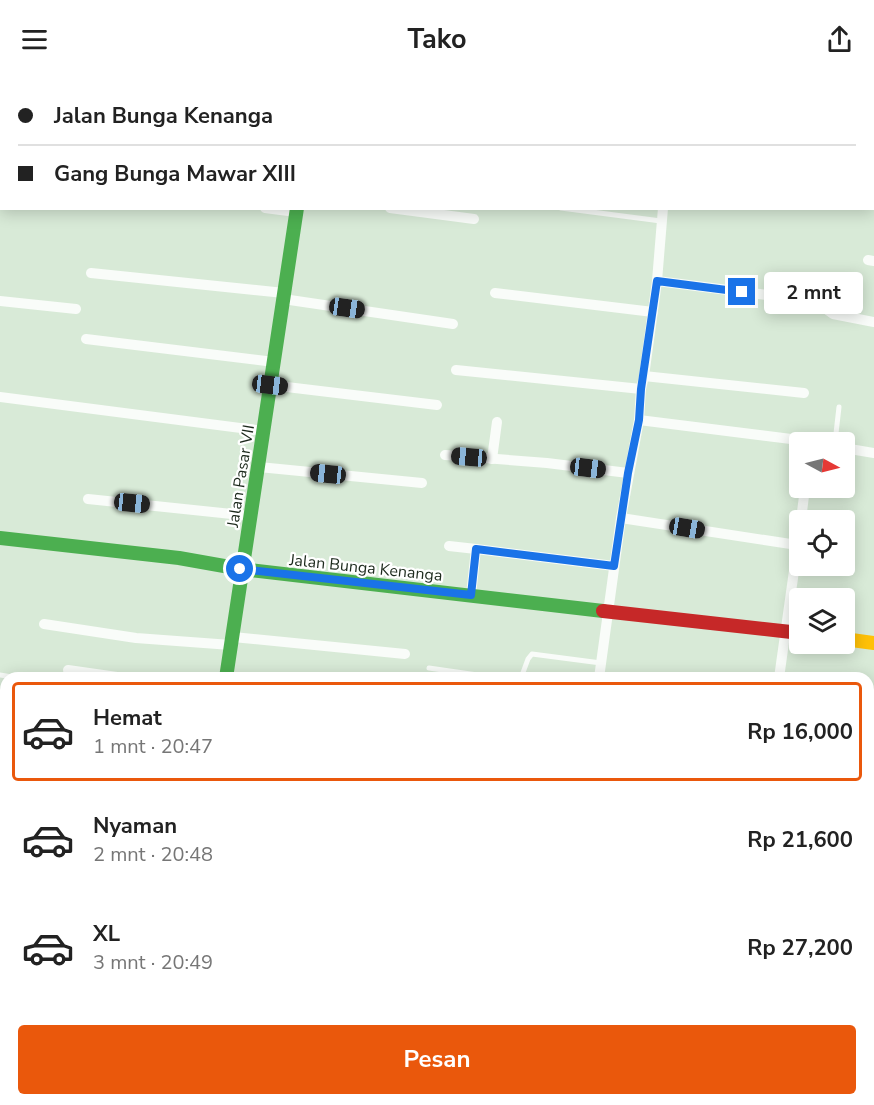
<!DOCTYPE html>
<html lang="id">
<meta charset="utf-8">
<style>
:root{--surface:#fff;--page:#f6f6f6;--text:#222;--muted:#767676;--line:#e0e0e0;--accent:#ea580c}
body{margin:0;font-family:"Nunito Sans",sans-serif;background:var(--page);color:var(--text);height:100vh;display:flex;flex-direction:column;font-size:22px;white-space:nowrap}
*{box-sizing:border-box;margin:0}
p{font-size:20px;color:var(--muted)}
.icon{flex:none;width:33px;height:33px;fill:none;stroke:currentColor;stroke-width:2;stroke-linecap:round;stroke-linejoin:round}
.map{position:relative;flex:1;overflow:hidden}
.side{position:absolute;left:0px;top:594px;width:874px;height:434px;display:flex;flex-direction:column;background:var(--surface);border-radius:18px 18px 0 0;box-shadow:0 3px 15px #0003}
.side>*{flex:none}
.hud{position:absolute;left:0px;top:0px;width:874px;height:132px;box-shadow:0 3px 15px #0003;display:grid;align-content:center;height:132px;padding:0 18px;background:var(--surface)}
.needle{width:39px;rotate:97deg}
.controls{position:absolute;left:789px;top:354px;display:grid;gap:12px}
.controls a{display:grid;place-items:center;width:66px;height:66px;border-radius:6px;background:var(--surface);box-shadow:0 3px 15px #0003;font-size:30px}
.end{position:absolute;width:27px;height:27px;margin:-14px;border:8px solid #1a73e8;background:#fff;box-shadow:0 0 0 3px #fff}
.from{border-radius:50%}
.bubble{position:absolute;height:42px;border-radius:6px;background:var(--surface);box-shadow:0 3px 15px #0003;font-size:20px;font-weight:700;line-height:42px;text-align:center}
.car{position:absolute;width:18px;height:36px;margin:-18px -9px;border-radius:8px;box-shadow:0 0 4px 2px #0007;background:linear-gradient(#222 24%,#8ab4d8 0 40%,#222 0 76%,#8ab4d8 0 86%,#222 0)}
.hud b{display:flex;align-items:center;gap:21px;height:57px;font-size:22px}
.hud b+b{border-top:2px solid var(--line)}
.hud i{width:15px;height:15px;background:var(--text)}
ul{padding:10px 0 0;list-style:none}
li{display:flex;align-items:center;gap:18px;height:99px;margin:0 12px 9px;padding:0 6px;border:3px solid transparent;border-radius:6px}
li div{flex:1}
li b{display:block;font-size:22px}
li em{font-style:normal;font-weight:700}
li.current{border-color:var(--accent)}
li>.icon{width:54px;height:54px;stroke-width:1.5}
.action{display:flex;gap:12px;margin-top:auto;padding:12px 18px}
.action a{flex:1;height:69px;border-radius:6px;background:var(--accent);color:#fff;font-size:24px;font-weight:700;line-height:69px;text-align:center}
header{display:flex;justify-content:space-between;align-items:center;height:78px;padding:0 18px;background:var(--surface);font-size:27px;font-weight:700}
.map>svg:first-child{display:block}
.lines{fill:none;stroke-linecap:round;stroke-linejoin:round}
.lane{stroke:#f9fcf9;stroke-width:5}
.street{stroke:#f9fcf9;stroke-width:10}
.fast{stroke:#4caf50;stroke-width:14}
.slow{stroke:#ffc107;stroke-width:14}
.jam{stroke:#c62828;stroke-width:14}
.route{stroke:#1a73e8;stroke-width:8}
.labels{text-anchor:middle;stroke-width:4.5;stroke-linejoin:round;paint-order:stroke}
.street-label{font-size:16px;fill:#1c291c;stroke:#fff}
</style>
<header><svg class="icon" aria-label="menu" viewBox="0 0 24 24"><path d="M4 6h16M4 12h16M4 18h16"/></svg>Tako<svg class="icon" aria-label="share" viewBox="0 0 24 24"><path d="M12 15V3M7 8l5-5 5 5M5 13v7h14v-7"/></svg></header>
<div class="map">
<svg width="874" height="1027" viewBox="0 0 874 1027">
<rect width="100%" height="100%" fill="#d8ead7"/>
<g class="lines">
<!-- lane -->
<g class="lane">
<path d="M 481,0 L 489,2"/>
<path d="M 561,130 L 661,143"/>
<path d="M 835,364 L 839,329"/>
<path d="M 429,590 L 498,600"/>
<path d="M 0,597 L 18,600"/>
<path d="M 521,600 L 528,581 L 532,576 L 601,585"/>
</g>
<!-- street -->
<g class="street">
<path d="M 799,0 L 806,2"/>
<path d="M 317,2 L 317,0"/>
<path d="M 683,2 L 683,0"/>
<path d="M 873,15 L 874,15"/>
<path d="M 265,130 L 296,134"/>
<path d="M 390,130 L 474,141"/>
<path d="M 868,182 L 874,183"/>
<path d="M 91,195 L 284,215"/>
<path d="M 657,203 L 806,222 L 819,226 L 833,236 L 874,244"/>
<path d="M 495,215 L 653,234"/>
<path d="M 283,221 L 453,246"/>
<path d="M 0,223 L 76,231"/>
<path d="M 86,261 L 274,284"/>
<path d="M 456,292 L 641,311"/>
<path d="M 644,298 L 804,315"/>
<path d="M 270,307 L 437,327"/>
<path d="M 0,319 L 264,353"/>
<path d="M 639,342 L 815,364"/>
<path d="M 844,370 L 874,375"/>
<path d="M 445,377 L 547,385 L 628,395"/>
<path d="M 492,381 L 497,344"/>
<path d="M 259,389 L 422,405"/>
<path d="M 88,421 L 251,438"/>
<path d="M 621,440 L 797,467"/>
<path d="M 801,442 L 805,410"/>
<path d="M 449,468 L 476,471"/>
<path d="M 471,517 L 476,471 L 614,488"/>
<path d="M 44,546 L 136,560 L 231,567"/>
<path d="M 233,559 L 405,576"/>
<path d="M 68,592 L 124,600"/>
<path d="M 599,600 L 621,440 L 639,342 L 641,311 L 644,298 L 657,203 L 663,130"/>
<path d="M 779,600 L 800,450"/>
<path d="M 868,667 L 874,668"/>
<path d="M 0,722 L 6,722"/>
<path d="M 868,763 L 874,764"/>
<path d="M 0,801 L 6,802"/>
<path d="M 868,827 L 874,828"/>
<path d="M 0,845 L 6,846"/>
<path d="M 868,889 L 874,889"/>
<path d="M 0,948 L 0,1003"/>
<path d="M 677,1022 L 709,1026"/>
<path d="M 779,1022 L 816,1027"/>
<path d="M 163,1027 L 163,1022"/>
<path d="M 442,1027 L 443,1022"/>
<path d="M 536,1027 L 537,1022"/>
<path d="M 746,1027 L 747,1022"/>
<path d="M 834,1027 L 835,1022"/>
</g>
<!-- fast -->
<g class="fast">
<path d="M 0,460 L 179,480 L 241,491 L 603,533"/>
<path d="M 226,600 L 297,130"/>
</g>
<!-- slow -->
<path class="slow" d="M 844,561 L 874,565"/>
<!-- jam -->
<path class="jam" d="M 603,533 L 800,555"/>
</g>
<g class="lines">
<!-- route -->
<path class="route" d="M 240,491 L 471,517 L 476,471 L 614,488 L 628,395 L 639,342 L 641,311 L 657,203 L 742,214"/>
</g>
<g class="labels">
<!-- street labels -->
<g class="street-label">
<text transform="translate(240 398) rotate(-81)" y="6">Jalan Pasar VII</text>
<text transform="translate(366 489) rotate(6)" y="6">Jalan Bunga Kenanga</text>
</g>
</g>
</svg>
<div class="controls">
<a><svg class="needle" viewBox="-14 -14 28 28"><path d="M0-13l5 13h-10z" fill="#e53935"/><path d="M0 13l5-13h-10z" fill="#767676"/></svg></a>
<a><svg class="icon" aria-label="locate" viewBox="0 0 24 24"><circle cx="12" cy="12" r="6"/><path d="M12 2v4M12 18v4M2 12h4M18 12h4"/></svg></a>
<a><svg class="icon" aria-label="layers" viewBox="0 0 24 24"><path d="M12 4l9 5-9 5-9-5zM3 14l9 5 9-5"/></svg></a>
</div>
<i class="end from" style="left:240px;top:491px"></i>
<i class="end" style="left:742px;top:214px"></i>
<div class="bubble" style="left:764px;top:194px;width:99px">2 mnt</div>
<i class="car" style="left:347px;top:230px;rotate:98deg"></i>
<i class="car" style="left:270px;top:307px;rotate:97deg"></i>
<i class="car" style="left:469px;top:379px;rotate:275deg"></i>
<i class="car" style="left:588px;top:390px;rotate:97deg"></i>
<i class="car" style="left:328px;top:396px;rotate:276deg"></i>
<i class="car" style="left:132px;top:425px;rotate:96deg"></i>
<i class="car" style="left:687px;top:450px;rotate:99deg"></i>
<div class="hud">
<b><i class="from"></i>Jalan Bunga Kenanga</b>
<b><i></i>Gang Bunga Mawar XIII</b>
</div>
<section class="side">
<ul>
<li class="current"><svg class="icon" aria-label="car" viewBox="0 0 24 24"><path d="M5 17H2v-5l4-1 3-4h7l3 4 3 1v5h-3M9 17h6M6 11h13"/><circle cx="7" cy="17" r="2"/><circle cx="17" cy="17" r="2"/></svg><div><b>Hemat</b><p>1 mnt · 20:47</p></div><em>Rp 16,000</em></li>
<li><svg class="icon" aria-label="car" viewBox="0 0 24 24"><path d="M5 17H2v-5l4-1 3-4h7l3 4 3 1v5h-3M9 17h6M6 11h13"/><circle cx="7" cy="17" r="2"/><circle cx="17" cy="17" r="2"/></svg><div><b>Nyaman</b><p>2 mnt · 20:48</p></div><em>Rp 21,600</em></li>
<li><svg class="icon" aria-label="car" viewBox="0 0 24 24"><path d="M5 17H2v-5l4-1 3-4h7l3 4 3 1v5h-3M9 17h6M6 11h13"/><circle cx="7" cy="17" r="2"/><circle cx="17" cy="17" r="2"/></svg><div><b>XL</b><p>3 mnt · 20:49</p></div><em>Rp 27,200</em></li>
</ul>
<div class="action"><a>Pesan</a></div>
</section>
</div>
